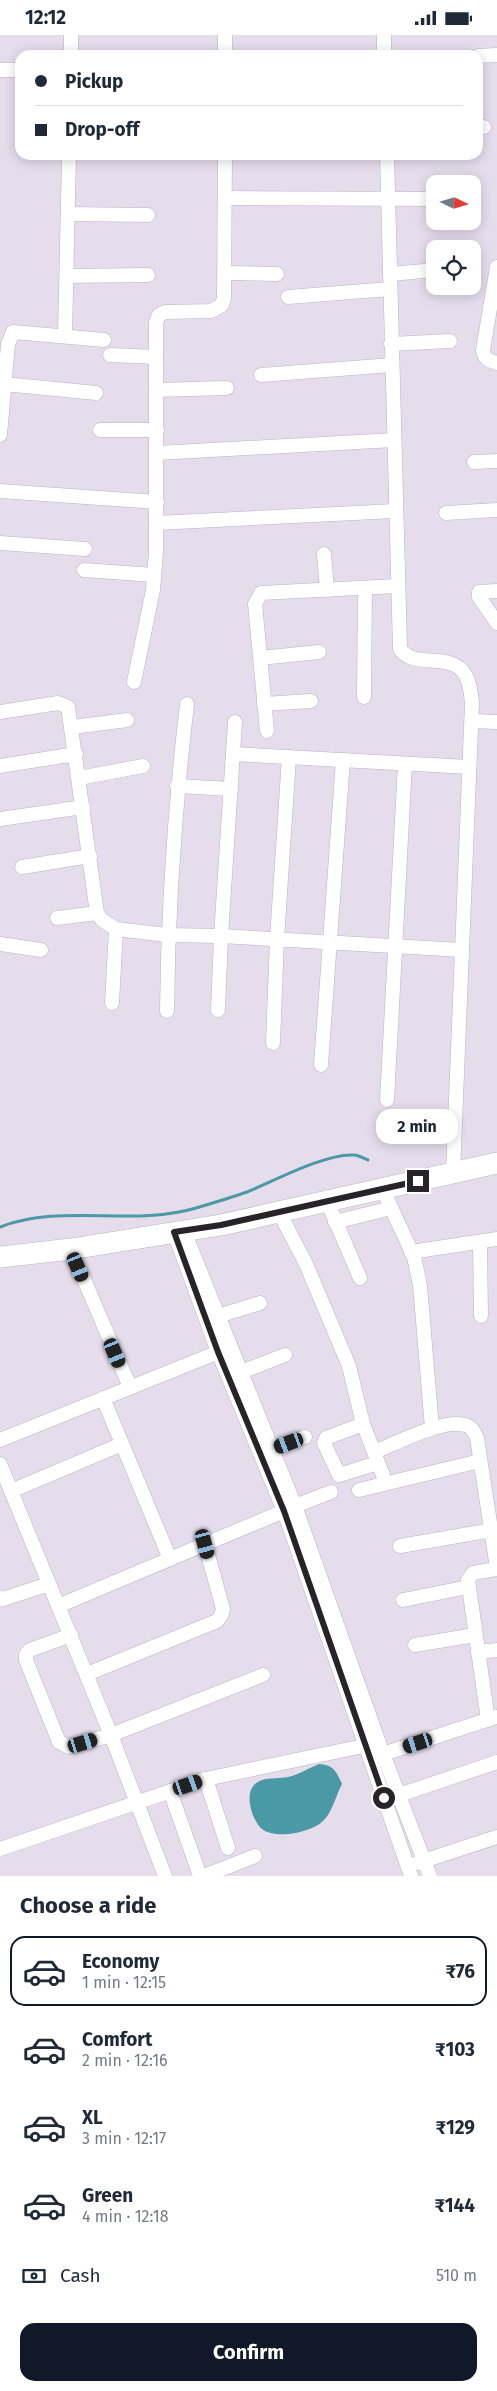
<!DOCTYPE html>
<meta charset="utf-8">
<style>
:root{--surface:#fff;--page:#f2f2f3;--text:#1f2937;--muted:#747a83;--line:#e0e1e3;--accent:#111827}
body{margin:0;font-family:"Fira Sans",sans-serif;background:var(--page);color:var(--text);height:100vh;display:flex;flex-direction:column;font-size:19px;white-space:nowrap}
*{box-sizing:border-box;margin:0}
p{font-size:16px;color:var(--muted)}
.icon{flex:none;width:28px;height:28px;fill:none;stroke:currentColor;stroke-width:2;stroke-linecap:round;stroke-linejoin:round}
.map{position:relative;height:1841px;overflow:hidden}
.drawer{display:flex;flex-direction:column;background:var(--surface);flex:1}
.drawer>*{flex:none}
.top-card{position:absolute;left:15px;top:15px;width:468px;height:110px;border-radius:15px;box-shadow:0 2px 12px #0003;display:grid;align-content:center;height:110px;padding:0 20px;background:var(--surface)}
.needle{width:32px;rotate:95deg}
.fabs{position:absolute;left:426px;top:140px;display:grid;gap:10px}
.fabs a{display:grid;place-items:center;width:55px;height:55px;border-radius:10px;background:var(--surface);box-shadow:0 2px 12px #0003;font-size:25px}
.end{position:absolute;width:22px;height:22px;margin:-11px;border:6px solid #272429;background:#fff;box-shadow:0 0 0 2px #fff}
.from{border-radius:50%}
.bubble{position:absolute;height:35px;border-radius:15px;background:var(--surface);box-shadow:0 2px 12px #0003;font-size:16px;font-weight:700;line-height:35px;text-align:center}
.car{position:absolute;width:15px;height:30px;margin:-15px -8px;border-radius:6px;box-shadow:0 0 4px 1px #0007;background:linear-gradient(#222 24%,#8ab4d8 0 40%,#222 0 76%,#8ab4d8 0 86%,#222 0)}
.top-card b{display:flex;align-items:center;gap:18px;height:48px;font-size:19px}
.top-card b+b{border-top:1px solid var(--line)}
.top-card i{width:12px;height:12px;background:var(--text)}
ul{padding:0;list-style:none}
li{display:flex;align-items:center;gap:15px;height:70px;margin:0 10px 8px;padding:0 10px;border:2px solid transparent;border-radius:15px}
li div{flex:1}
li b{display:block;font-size:19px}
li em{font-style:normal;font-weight:700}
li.current{border-color:var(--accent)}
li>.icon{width:45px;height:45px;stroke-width:1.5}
h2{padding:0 20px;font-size:22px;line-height:60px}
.pay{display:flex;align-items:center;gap:12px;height:55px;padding:0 20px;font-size:19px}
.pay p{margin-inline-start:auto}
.action{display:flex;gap:10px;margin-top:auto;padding:10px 20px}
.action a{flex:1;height:58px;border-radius:15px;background:var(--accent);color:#fff;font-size:20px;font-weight:700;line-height:58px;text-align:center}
.status{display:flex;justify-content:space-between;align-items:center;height:35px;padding:0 25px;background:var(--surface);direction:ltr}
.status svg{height:14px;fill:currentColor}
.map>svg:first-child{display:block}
.water{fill:#4b99a4}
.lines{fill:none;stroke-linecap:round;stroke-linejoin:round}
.stream{stroke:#4b99a4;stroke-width:3}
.minor-casing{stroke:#bbb2c1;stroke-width:15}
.primary-casing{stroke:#bbb2c1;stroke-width:22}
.minor{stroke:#fff;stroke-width:14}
.primary{stroke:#fff;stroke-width:21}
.route{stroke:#272429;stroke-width:6}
</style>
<div class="status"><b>12:12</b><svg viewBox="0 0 49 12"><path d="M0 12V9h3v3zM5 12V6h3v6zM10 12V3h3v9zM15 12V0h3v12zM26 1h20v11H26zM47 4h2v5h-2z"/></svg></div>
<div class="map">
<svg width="497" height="1841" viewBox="0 0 497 1841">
<rect width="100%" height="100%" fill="#e6ddec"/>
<!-- water -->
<path class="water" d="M 319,1729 C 334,1730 336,1736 342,1749 C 336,1760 332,1778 323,1786 C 312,1797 276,1805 262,1794 C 252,1786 242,1755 258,1747 C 265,1742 279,1744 288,1742 C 298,1740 309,1733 319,1729 Z"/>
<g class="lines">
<!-- stream -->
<path class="stream" d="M 0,1192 C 62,1168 132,1192 196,1173 C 213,1168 230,1163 247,1157 C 274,1146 326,1118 354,1120 C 358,1120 363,1123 368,1125"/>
<defs>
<g id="minor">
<path d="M 384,0 L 384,20"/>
<path d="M 71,20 L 71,0"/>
<path d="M 225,20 L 225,0"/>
<path d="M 478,21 L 497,20"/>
<path d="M 0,35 L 20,35"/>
<path d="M 478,92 L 484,92"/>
<path d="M 387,120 L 400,614 C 414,635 452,615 466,641 C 470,648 471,659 472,668 L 453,1138"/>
<path d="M 225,163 L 435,164"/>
<path d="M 68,179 L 148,180"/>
<path d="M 497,232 L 483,315 C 484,324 488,325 497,328"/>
<path d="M 224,238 L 277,239"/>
<path d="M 390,239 L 435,235"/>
<path d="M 67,241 L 148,240"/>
<path d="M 288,262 L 390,254"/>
<path d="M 65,300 L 69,120"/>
<path d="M 391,309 L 450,306"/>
<path d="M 110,320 L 156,322"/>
<path d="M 261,340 L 392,330"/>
<path d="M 4,349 L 96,358"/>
<path d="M 156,355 L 227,353"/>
<path d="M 100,395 L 157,395"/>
<path d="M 0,400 L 8,309 L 13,297 L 104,305"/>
<path d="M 157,418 L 394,405"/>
<path d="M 474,427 L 497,426"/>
<path d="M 0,456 L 157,467"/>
<path d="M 446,478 L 497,475"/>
<path d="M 156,488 L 395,476"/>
<path d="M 0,508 L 85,514"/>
<path d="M 324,519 L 327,555"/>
<path d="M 84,535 L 154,540"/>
<path d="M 497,556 L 479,557 L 479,562 L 497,588"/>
<path d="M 260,623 L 319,617"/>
<path d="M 134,647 L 153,555 L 156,517 L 156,287 L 159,280 L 165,277 L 211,276 L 222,270 L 224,263 L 225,120"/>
<path d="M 364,662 L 365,553"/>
<path d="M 264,669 L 311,666"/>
<path d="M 0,677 L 58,668 L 68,672 L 97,878 L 102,885 L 116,894 L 167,900 L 221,901 L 462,915"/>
<path d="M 472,686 L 497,687"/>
<path d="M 73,692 L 127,685"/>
<path d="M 267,696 L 255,569 L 261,558 L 397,551"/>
<path d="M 233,719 L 469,732"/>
<path d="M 0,731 L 76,719"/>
<path d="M 79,743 L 143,731"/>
<path d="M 177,751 L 231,754"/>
<path d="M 0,784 L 83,772"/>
<path d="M 22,832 L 90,821"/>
<path d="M 57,883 L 97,878"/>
<path d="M 0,909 L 41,915"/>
<path d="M 112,968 L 116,894"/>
<path d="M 218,975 L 221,901 L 235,687"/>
<path d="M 167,976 C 168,873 175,771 187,669"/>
<path d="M 273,1008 L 277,904 L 289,722"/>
<path d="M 321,1030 L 343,725"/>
<path d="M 387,1065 L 405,729"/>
<path d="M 382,1153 L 414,1222 L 420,1250 L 432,1393"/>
<path d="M 327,1166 L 360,1243"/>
<path d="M 279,1177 L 306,1229 L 349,1331 L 363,1389 L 386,1448"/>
<path d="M 335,1187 L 391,1173"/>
<path d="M 184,1196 L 295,1471 L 383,1719 L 430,1841"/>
<path d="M 174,1197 L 218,1317 L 284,1476 L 411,1841"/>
<path d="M 480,1207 L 481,1281"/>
<path d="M 71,1214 L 130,1352"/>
<path d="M 411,1217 L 497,1204"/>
<path d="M 218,1281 L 260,1268"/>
<path d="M 241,1337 L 285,1320"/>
<path d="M 103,1363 L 170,1524"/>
<path d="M 363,1389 L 326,1403 L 324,1408 L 339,1440 L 378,1428"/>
<path d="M 0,1405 L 226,1314"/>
<path d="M 272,1414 L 305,1402"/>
<path d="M 374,1417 C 395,1409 447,1381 468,1391 C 473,1394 475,1398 477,1403 L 497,1533"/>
<path d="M 0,1429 L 111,1700 L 165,1841"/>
<path d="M 359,1455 L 480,1426"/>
<path d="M 11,1456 L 122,1409"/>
<path d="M 295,1471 L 331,1457"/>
<path d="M 400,1511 L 492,1495"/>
<path d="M 0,1563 L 3,1564 L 49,1549"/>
<path d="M 403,1565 L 468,1552"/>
<path d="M 58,1571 L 284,1476"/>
<path d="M 71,1600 L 30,1615 L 26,1619 L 26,1625 L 59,1707 L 69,1712 L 111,1700 L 263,1640"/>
<path d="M 415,1610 L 475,1600"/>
<path d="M 478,1617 L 497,1615"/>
<path d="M 87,1639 L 217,1586 L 221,1581 L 223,1574 L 205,1509"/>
<path d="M 488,1685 L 468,1545 L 473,1538 L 497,1534"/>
<path d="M 383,1719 L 496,1682"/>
<path d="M 206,1744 L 228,1813"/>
<path d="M 170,1756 L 200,1841"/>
<path d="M 399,1760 L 497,1727"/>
<path d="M 0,1814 L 206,1744 L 373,1709"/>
<path d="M 417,1828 L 497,1802"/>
<path d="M 204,1841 L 255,1821"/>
</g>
<path id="primary" d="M 0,1222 L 71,1214 L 221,1190 L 497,1128"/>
</defs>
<!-- minor casing -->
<use href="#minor" class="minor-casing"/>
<!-- primary casing -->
<use href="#primary" class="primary-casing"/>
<!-- minor -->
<use href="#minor" class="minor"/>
<!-- primary -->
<use href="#primary" class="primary"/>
</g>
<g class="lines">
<!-- route -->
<path class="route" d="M 384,1763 L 284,1476 L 218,1317 L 174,1197 L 221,1190 L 418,1146"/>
</g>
</svg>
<div class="fabs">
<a><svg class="needle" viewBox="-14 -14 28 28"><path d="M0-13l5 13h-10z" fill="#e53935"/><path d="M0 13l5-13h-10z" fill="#747a83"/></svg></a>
<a><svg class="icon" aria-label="locate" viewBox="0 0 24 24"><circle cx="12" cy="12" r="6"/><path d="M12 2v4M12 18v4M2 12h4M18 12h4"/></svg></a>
</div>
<i class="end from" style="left:384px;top:1763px"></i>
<i class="end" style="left:418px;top:1146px"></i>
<div class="bubble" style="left:376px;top:1074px;width:82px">2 min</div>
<i class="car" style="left:78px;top:1232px;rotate:157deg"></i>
<i class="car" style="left:115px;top:1318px;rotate:157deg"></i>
<i class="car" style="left:289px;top:1408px;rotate:250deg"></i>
<i class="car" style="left:205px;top:1509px;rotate:165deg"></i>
<i class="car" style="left:83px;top:1708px;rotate:73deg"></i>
<i class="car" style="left:418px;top:1708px;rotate:252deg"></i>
<i class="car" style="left:188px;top:1750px;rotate:71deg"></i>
<div class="top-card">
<b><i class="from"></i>Pickup</b>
<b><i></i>Drop-off</b>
</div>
</div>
<section class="drawer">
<h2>Choose a ride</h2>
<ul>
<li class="current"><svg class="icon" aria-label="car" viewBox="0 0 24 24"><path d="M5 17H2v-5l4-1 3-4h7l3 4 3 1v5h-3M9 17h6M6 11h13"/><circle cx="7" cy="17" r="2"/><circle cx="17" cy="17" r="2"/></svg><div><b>Economy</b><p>1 min · 12:15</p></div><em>₹76</em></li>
<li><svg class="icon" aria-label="car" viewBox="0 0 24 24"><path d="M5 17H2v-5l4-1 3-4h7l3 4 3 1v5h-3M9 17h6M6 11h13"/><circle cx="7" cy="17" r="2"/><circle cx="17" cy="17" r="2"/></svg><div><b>Comfort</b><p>2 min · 12:16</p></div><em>₹103</em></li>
<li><svg class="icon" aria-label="car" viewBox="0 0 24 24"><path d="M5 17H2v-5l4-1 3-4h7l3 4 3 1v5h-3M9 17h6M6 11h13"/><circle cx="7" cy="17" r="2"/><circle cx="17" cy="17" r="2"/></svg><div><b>XL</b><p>3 min · 12:17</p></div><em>₹129</em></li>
<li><svg class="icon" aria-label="car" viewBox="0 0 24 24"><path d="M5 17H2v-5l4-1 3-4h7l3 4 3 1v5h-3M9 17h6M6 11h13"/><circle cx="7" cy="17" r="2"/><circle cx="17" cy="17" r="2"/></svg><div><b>Green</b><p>4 min · 12:18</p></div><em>₹144</em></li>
</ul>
<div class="pay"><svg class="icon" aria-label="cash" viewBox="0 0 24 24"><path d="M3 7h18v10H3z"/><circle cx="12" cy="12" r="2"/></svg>Cash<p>510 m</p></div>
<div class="action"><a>Confirm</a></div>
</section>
